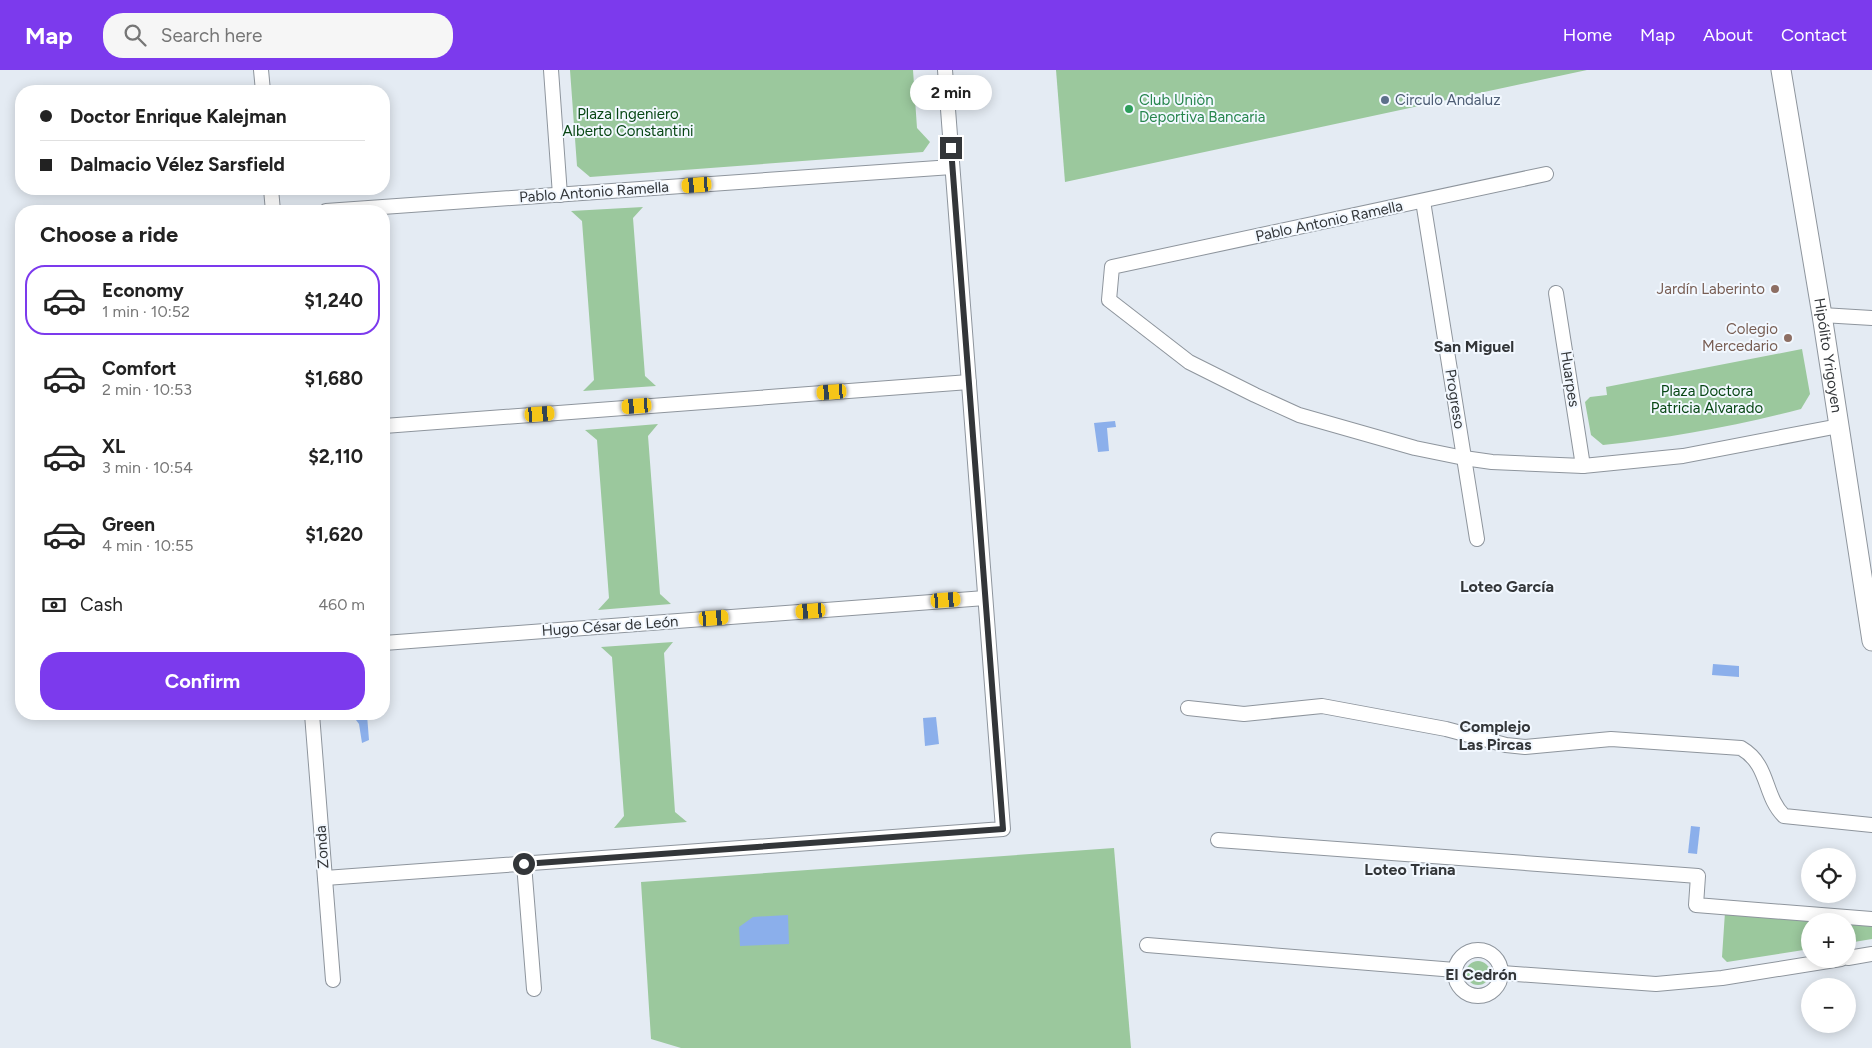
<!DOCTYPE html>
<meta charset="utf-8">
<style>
:root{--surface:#fff;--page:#f6f6f6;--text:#222;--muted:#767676;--line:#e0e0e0;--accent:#7c3aed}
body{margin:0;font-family:Figtree,sans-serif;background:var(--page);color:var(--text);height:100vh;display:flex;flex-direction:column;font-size:19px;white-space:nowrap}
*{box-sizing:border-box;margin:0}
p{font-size:16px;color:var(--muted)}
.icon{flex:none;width:28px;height:28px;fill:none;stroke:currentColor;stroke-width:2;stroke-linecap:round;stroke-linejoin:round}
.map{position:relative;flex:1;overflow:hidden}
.details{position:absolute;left:15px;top:135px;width:375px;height:515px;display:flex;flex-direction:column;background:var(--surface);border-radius:20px;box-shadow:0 2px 12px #0003}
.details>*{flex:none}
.guide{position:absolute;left:15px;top:15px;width:375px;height:110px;border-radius:20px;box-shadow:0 2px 12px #0003;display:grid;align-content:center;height:110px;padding:0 25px;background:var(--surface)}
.fabs{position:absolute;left:1801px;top:778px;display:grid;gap:10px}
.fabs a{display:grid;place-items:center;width:55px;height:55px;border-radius:50%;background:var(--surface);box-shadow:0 2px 12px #0003;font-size:25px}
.end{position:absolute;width:22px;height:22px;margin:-11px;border:6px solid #333639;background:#fff;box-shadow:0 0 0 2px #fff}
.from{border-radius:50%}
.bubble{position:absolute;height:35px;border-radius:18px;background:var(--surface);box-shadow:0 2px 12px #0003;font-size:16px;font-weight:700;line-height:35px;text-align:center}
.car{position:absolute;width:15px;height:30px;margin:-15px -8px;border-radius:6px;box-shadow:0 0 4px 1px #0007;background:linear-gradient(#f5c518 24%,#345 0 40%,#f5c518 0 76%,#345 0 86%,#f5c518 0)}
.guide b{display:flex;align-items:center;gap:18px;height:48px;font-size:19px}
.guide b+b{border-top:1px solid var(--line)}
.guide i{width:12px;height:12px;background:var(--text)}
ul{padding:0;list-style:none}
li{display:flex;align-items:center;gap:15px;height:70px;margin:0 10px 8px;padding:0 15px;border:2px solid transparent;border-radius:20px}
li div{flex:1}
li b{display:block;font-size:19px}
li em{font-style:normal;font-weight:700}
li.active{border-color:var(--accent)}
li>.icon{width:45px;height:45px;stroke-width:1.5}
h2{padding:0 25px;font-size:22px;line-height:60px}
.pay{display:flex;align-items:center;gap:12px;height:55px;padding:0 25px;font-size:19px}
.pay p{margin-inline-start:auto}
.primary-button{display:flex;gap:10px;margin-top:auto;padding:10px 25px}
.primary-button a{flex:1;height:58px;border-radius:20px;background:var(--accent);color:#fff;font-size:20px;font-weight:700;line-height:58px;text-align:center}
header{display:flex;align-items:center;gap:30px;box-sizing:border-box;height:70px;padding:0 25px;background:var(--accent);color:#fff}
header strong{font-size:24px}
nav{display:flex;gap:28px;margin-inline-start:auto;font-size:18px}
.search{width:350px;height:45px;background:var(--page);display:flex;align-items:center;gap:12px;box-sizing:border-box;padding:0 18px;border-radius:20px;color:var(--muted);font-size:19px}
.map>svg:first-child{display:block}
.green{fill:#9bc89d}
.water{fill:#8bafeb}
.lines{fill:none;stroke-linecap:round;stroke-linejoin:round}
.minor-casing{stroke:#8e959d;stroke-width:16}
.secondary-casing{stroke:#8e959d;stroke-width:21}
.minor{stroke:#fff;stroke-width:14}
.secondary{stroke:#fff;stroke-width:19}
.route{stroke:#333639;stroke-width:6}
.service-dot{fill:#5c6f8a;stroke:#f2f8ff;stroke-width:2}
.leisure-dot{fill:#2e9e5b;stroke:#f2f8ff;stroke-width:2}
.education-dot{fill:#8d6e63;stroke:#f2f8ff;stroke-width:2}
.labels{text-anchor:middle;stroke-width:4;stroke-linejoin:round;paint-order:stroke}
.leisure-label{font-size:15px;fill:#27864d;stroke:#f2f8ff;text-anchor:start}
.service-label{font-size:15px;fill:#4e5e75;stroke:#f2f8ff;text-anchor:start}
.park-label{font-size:15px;fill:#084715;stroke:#f2f8ff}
.street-label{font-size:15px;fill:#333639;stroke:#f2f8ff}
.education-label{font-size:15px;fill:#785e54;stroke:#f2f8ff;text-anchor:end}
.neighbourhood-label{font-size:16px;font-weight:bold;fill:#333639;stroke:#f2f8ff}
</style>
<header>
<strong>Map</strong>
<div class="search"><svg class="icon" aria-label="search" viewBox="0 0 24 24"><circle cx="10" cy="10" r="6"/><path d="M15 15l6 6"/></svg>Search here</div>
<nav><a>Home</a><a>Map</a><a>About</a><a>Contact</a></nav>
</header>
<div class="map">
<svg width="1872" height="978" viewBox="0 0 1872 978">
<rect width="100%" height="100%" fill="#e4ebf3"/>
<!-- green -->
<g class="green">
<path d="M 570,0 L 913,0 L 917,58 L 930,72 L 923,82 L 590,107 L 577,96 Z"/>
<path d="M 1056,0 L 1587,0 L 1065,112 Z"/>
<path d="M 643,137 L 633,148 L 645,306 L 656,316 L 583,321 L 594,310 L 582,151 L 571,141 Z"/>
<path d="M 1802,279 L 1810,324 L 1801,339 C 1735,356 1671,368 1603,375 L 1591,365 L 1585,332 L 1590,327 L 1607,325 L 1606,317 Z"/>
<path d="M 658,354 L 648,366 L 649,379 L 660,524 L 671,534 L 598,540 L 609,528 L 597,370 L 585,360 Z"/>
<path d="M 673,572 L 664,583 L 675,742 L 687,752 L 614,758 L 624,746 L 612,587 L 601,577 Z"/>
<path d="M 1114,778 L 1131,978 L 681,978 L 651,969 L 641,812 Z"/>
<path d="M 1725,842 L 1845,851 L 1810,851 L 1810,879 L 1727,892 L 1722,887 Z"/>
<path d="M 1848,851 L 1872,853 L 1872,869 L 1848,873 Z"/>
<circle cx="1478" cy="903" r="12"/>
</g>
<!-- water -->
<g class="water">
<path d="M 1115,351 L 1116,357 L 1107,358 L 1109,381 L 1098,382 L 1094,353 Z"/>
<path d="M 1713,594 L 1739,596 L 1739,607 L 1712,605 Z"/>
<path d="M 367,645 L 369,670 L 362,673 L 359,654 L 353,646 Z"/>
<path d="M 936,647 L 939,674 L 925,676 L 923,648 Z"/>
<path d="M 1691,756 L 1700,757 L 1697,784 L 1688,783 Z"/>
<path d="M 788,845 L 789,874 L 740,876 L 739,857 L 753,847 Z"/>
</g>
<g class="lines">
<defs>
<g id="minor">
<path d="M 261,0 L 263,21"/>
<path d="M 551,0 L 560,125"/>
<path d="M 1546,104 L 1112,197 L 1109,230 L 1189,292 L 1255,325 L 1299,345 L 1415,378 L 1464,388 L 1492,392 L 1583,396 L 1683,386 L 1839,356"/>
<path d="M 271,119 L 273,141"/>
<path d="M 1423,131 L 1477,469"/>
<path d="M 326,141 L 952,97"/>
<path d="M 1556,223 L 1583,396"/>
<path d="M 1822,245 L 1872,248"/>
<path d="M 384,356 L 969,312"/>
<path d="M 384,573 L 985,528"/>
<path d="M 1188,638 L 1244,644 L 1322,636 L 1446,659 L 1506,675 L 1525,677 L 1611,669 L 1741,678 C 1770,695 1763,725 1784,746 L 1872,755"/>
<path d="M 312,644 L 333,910"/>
<path d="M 1218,770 L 1698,806 L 1696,835 L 1872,849"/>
<path d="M 524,794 L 534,919"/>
<path d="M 325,808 L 1003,759 L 945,0"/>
<path d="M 1147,875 L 1455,900"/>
<circle cx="1478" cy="903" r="23"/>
<path d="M 1848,888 L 1872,884"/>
<path d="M 1502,903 L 1656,914 L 1722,908 L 1841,889"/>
</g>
<g id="secondary">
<path id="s1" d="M 1781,0 L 1822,245 L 1872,571"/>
</g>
</defs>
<!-- minor casing -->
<use href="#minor" class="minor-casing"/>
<!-- secondary casing -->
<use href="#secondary" class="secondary-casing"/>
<!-- minor -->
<use href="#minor" class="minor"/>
<!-- secondary -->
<use href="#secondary" class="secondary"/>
</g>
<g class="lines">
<!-- route -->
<path class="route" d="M 524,794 L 1003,759 L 951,78"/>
</g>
<!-- markers -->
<circle class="service-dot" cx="1385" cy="30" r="5"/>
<circle class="leisure-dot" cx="1129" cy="39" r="5"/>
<g class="education-dot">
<circle cx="1775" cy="219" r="5"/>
<circle cx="1788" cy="268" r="5"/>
</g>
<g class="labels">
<!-- leisure labels -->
<g class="leisure-label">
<text x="1139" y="35">Club Uniòn<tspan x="1139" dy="17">Deportiva Bancaria</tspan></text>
</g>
<!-- service labels -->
<g class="service-label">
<text x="1395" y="35">Circulo Andaluz</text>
</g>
<!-- park labels -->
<g class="park-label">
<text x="628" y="49">Plaza Ingeniero<tspan x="628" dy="17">Alberto Constantini</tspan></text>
<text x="1707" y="326">Plaza Doctora<tspan x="1707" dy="17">Patricia Alvarado</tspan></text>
</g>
<!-- street labels -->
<g class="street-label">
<text transform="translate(594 122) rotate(-4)" y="5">Pablo Antonio Ramella</text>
<text transform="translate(1329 151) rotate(-12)" y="5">Pablo Antonio Ramella</text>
<text dy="5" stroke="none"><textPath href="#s1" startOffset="289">Hipólito Yrigoyen</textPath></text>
<text transform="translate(1570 309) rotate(81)" y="5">Huarpes</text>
<text transform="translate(1455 329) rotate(81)" y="5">Progreso</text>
<text transform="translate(610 556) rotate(-4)" y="5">Hugo César de León</text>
<text transform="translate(322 777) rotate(-94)" y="5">Zonda</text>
</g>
<!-- education labels -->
<g class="education-label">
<text x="1765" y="224">Jardín Laberinto</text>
<text x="1778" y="264">Colegio<tspan x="1778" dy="17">Mercedario</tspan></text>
</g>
<!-- neighbourhood labels -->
<g class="neighbourhood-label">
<text x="1474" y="282">San Miguel</text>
<text x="1507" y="522">Loteo García</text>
<text x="1495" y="662">Complejo<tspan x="1495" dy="18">Las Pircas</tspan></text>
<text x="1410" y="805">Loteo Triana</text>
<text x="1481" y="910">El Cedrón</text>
</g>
</g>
</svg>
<div class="fabs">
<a><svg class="icon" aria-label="locate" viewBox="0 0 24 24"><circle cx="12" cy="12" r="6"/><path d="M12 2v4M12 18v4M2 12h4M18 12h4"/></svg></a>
<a>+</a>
<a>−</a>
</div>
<i class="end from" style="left:524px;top:794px"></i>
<i class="end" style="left:951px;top:78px"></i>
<div class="bubble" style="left:910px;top:5px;width:82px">2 min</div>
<i class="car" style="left:697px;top:115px;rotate:266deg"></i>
<i class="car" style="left:832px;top:322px;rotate:266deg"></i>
<i class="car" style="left:637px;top:336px;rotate:266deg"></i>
<i class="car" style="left:540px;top:344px;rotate:86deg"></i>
<i class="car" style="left:946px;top:530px;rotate:86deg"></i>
<i class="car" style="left:811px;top:541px;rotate:266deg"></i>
<i class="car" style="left:714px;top:548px;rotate:86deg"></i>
<div class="guide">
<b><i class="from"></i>Doctor Enrique Kalejman</b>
<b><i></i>Dalmacio Vélez Sarsfield</b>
</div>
<section class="details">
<h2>Choose a ride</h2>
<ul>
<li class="active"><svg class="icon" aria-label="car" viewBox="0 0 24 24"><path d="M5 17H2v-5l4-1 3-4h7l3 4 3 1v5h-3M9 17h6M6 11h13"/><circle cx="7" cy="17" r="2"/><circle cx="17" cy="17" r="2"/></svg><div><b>Economy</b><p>1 min · 10:52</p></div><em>$1,240</em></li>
<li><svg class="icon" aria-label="car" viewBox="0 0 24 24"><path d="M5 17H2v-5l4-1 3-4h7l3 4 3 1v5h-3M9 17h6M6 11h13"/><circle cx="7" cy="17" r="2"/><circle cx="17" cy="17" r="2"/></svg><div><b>Comfort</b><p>2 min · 10:53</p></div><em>$1,680</em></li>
<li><svg class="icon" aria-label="car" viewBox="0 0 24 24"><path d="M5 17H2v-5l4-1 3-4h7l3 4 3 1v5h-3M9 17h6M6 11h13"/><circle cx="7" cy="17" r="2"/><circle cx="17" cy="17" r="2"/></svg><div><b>XL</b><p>3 min · 10:54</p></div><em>$2,110</em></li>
<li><svg class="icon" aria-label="car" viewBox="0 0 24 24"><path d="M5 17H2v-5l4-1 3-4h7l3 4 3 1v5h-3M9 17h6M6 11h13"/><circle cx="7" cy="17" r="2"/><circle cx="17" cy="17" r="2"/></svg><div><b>Green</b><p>4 min · 10:55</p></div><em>$1,620</em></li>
</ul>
<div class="pay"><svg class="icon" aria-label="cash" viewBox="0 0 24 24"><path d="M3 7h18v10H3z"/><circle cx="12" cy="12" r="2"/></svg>Cash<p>460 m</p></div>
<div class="primary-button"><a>Confirm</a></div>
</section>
</div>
